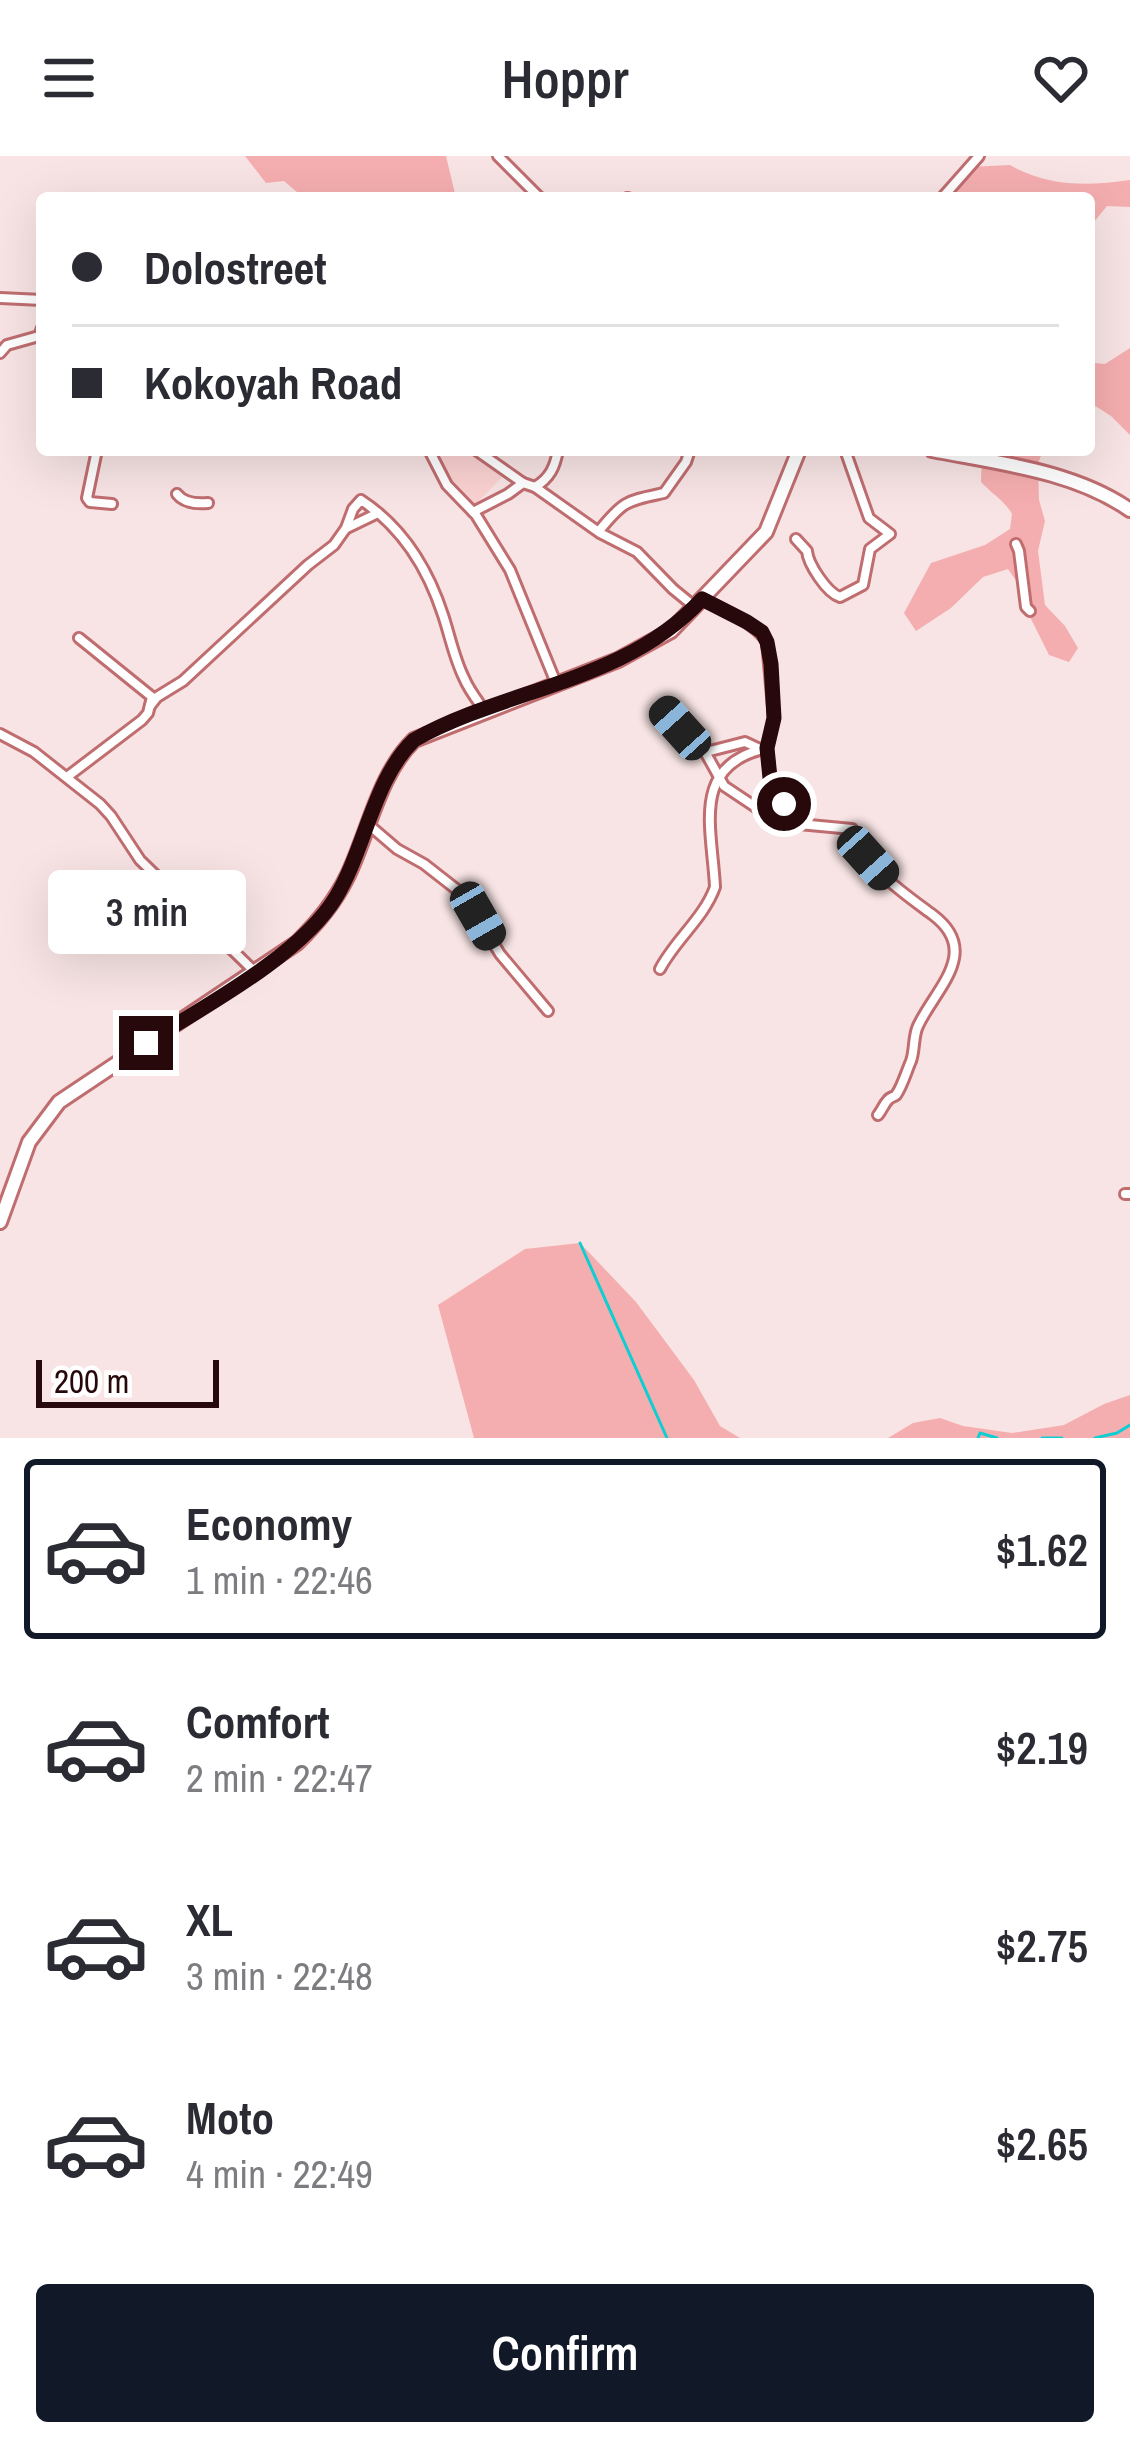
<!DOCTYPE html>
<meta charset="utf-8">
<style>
:root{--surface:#fff;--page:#f7f7f7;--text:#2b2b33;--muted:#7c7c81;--line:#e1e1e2;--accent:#111827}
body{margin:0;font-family:"Archivo Narrow",sans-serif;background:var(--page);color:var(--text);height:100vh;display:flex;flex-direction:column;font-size:45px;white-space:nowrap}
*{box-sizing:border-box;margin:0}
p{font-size:39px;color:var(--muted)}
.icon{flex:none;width:66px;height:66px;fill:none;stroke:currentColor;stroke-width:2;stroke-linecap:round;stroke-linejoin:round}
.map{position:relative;height:1282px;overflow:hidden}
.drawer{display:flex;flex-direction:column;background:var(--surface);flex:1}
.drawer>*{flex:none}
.top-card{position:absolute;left:36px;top:36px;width:1059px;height:264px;border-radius:12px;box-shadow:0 12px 48px #0002;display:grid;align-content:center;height:264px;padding:0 36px;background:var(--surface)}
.scale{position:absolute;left:36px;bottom:30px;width:183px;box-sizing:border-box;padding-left:12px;border:6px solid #27080b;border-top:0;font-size:33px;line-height:42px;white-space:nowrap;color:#27080b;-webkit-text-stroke:9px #fff;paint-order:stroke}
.end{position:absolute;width:54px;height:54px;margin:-27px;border:15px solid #27080b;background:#fff;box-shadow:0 0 0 6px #fff}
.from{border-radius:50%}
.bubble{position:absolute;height:84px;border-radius:12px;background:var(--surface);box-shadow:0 12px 48px #0002;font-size:39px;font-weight:600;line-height:84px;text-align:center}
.car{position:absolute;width:36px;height:72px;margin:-36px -18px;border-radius:15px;box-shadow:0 0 9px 3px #0007;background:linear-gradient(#222 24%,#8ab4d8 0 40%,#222 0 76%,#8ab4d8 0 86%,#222 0)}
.top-card b{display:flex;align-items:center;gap:42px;height:114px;font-size:45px}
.top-card b+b{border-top:3px solid var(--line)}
.top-card i{width:30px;height:30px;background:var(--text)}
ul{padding:21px 0 0;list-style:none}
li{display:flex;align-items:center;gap:36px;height:180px;margin:0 24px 18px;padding:0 12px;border:6px solid transparent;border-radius:12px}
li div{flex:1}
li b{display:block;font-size:45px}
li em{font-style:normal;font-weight:600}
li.current{border-color:var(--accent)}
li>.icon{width:108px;height:108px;stroke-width:1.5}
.primary-button{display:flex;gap:24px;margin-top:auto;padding:24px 36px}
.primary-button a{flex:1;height:138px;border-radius:12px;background:var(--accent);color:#fff;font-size:48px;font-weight:600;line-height:138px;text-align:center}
header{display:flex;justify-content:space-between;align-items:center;height:156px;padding:0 36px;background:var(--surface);font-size:54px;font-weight:600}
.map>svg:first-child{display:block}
.built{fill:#fbd2d2}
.green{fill:#f5aeaf}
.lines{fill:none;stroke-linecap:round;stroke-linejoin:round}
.stream{stroke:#0dced3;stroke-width:3}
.street-casing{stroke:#c06d70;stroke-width:14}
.primary-casing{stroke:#c06d70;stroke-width:18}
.street{stroke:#fff;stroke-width:8}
.primary{stroke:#fff;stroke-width:12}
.route{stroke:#27080b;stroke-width:15}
</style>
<header><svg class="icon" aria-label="menu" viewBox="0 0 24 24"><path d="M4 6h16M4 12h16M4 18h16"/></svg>Hoppr<svg class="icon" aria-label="heart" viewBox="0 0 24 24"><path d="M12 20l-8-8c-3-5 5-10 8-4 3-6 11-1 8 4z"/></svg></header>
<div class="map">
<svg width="1130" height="1282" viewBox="0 0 1130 1282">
<rect width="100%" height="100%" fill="#f8e4e4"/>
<!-- built -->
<path class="built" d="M 430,294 L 470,294 L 502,321 L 473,351 L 440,320 Z"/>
<!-- green -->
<g class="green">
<path d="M 245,0 L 446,0 L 456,42 L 304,42 L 284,25 L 266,27 Z"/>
<path d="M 1010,9 C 1049,31 1087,30 1130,24 L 1130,51 L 1107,50 L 1089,72 L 1089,42 L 954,42 L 948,31 L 968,11 Z"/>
<path d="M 1130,192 L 1130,279 L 1111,260 L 1089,246 L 1089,202 L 1094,207 L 1105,208 Z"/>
<path d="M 982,294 L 1043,294 L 1038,308 L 1039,344 L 1045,365 L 1038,395 L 1045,449 L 1065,470 L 1078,492 L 1069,506 L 1049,499 L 1030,461 L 1021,432 L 1008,413 L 983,421 L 951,452 L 916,475 L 904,457 L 931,407 L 985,389 L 1010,373 L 1012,358 C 1004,344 992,338 981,326 Z"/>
<path d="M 580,1087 L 636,1146 L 694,1224 L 720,1270 L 740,1282 L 474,1282 L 438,1149 L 525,1093 Z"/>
<path d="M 1130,1239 L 1130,1282 L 888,1282 L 913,1267 L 940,1262 L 963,1270 L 1012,1277 L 1064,1269 L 1104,1248 Z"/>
</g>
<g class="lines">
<!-- stream -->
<g class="stream">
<path d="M 580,1087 L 667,1282"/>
<path d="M 978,1282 L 980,1277 L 997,1282"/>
<path d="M 1042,1282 L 1062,1282"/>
<path d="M 1095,1282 L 1117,1277 L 1130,1269"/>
</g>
<defs>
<g id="street">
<path d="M 498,0 L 540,42"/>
<path d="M 627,42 L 628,42"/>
<path d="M 942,42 L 979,0"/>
<path d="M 0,142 L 42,144"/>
<path d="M 0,197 L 7,189 L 39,180 L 42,172"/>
<path d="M 97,294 L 87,342 L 90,346 L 112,348"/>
<path d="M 429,294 L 447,329 L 476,359 L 510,414 L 556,527"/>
<path d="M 476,294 L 523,327"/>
<path d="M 535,331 L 600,377 L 637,396 L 673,433 L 695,451"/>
<path d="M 177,338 C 184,347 197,348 208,347"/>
<path d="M 473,356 L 508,338 L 523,327 L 535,331 C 550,322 555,311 558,294"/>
<path d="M 347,372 L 378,357"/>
<path d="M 599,375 C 624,344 627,345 664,337 L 686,306 L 690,294"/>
<path d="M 796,383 L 807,395 C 808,408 827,437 840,441 L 863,429 L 870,393 L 890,378 L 869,362 L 845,294"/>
<path d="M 1016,388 L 1019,395 L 1026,451 L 1030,455"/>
<path d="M 702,443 C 722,453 756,467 767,486 L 774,562 L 767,592 L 770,621 L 789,660 L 799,668 L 852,673 C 864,711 902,736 933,759 C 982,796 935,833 918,870 C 913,880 915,894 911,905 C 907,914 902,931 896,939 C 894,941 890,941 888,944 C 884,948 882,954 878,959"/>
<path d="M 150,550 L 157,541 L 183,525 L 308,409 L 334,389 L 346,372 L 353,353 L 361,344 C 402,371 428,413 443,459 C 450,480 454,502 464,522 C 469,534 477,544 484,554"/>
<path d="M 661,551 L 680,572 L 691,576 L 699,585 L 724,630 L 757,652 L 789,660"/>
<path d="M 0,578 L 34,596 L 100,648 L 111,660 L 140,704 L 255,816"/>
<path d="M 706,596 L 745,586 L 760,593"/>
<path d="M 67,621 L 142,564 L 148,557 L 152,541 L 79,482"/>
<path d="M 369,669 L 397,693 L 424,708 L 465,740 L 500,798 L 548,855"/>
<path d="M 660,813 C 675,784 704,762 715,731 C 712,671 690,609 767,592"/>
<path d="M 1125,1038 L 1130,1038"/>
</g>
<g id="primary">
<path d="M 932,294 C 998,307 1074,315 1130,354"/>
<path d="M 0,1066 L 29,986 L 59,946 L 297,787 C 318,766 335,746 348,719 C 369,675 379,618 414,584 L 618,504 L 671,475 L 766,376 L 799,294"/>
</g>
</defs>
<!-- street casing -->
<use href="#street" class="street-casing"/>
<!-- primary casing -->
<use href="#primary" class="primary-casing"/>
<!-- street -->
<use href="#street" class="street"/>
<!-- primary -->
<use href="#primary" class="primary"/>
</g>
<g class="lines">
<!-- route -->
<path class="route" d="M 146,887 C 205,850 301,799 336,741 C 365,693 374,622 414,584 C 508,531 625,527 702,443 L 747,466 L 762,476 L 767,486 L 771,508 L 774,562 L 767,592 L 770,622 L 784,648"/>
</g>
</svg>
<div class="scale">200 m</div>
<i class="end from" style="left:784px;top:648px"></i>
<i class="end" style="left:146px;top:887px"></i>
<div class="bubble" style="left:48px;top:714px;width:198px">3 min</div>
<i class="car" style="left:680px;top:572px;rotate:318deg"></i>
<i class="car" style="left:868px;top:702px;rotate:138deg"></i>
<i class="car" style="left:478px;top:760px;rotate:150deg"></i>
<div class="top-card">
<b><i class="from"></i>Dolostreet</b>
<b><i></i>Kokoyah Road</b>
</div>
</div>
<section class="drawer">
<ul>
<li class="current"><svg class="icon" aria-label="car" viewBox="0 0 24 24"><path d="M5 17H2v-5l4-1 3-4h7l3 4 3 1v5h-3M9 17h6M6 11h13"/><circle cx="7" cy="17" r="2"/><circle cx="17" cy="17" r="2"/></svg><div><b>Economy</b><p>1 min · 22:46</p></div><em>$1.62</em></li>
<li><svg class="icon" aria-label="car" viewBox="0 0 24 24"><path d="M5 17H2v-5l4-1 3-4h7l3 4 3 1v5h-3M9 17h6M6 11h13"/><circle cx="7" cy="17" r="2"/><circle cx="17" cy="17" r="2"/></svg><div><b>Comfort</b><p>2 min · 22:47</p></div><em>$2.19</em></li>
<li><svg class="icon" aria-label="car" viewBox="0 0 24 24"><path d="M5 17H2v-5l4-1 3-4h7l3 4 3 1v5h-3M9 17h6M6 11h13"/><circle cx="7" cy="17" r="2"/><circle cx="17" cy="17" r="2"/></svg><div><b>XL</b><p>3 min · 22:48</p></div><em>$2.75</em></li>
<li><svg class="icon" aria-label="car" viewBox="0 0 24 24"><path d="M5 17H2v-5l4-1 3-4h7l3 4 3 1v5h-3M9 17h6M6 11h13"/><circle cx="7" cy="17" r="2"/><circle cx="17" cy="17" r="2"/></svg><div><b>Moto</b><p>4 min · 22:49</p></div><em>$2.65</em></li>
</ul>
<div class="primary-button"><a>Confirm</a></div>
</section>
